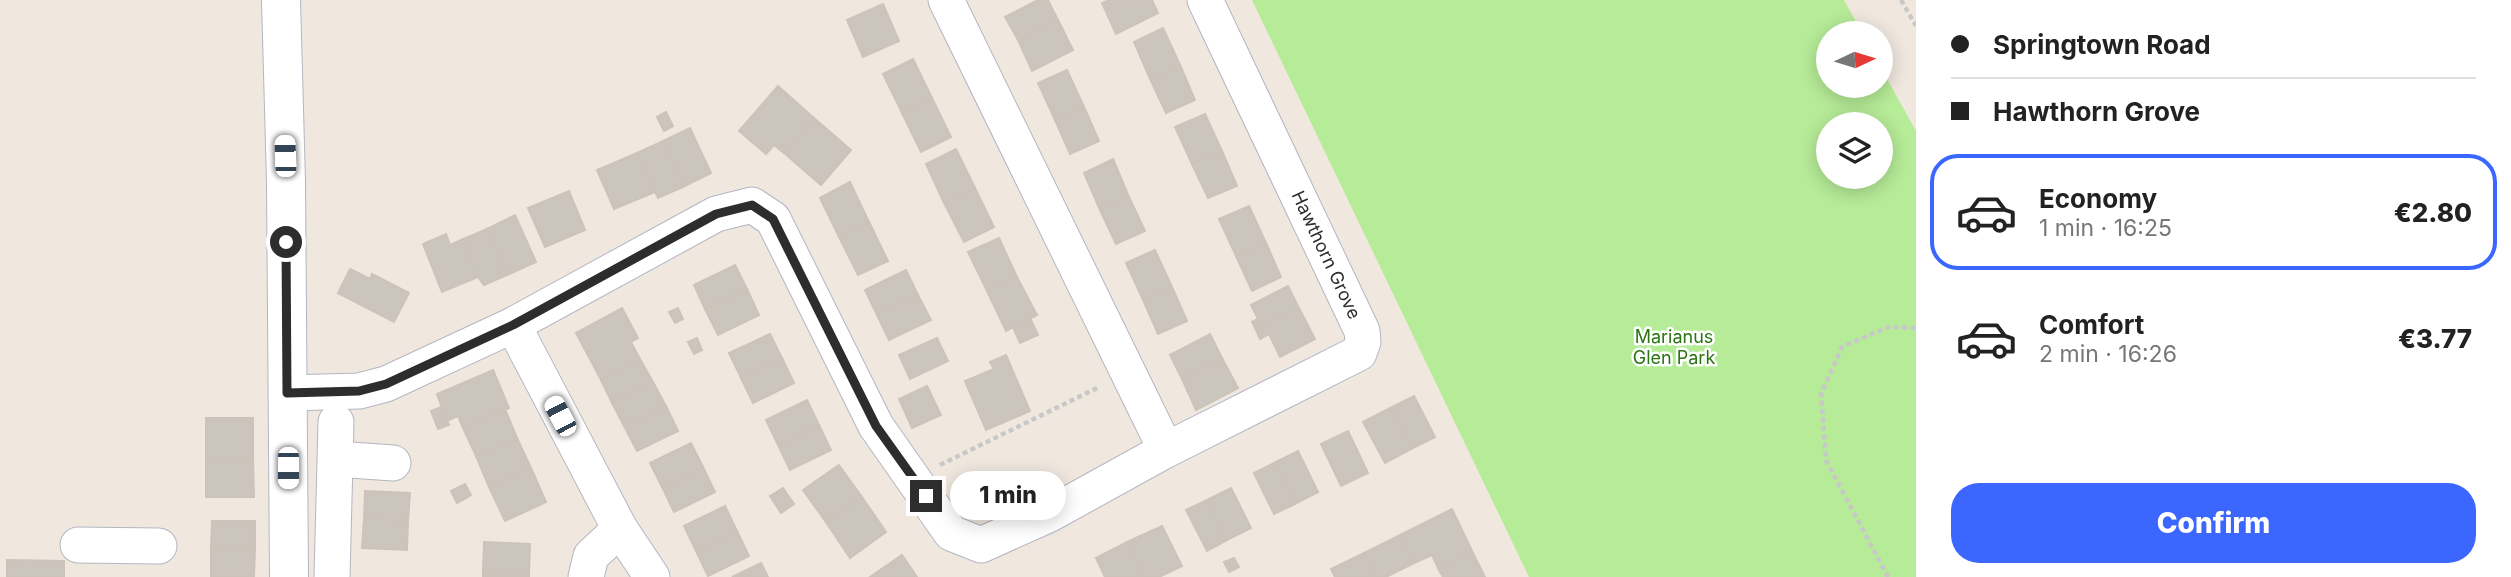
<!DOCTYPE html>
<meta charset="utf-8">
<style>
:root{--surface:#fff;--page:#f2f2f2;--text:#222;--muted:#767676;--line:#e0e0e0;--accent:#3c67ff}
body{margin:0;font-family:Inter,sans-serif;background:var(--page);color:var(--text);height:100vh;display:flex;flex-direction:column;font-size:26px;white-space:nowrap}
*{box-sizing:border-box;margin:0}
p{font-size:23px;color:var(--muted)}
.icon{flex:none;width:38px;height:38px;fill:none;stroke:currentColor;stroke-width:2;stroke-linecap:round;stroke-linejoin:round}
.map{position:relative;flex:1;overflow:hidden}
.drawer{display:flex;flex-direction:column;background:var(--surface);width:595px}
.drawer>*{flex:none}
.banner{display:grid;align-content:center;height:154px;padding:0 35px;background:var(--surface)}
.needle{width:46px;rotate:86deg}
.buttons{position:absolute;left:1816px;top:21px;display:grid;gap:14px}
.buttons a{display:grid;place-items:center;width:77px;height:77px;border-radius:50%;background:var(--surface);box-shadow:0 4px 18px #0003;font-size:35px}
.end{position:absolute;width:32px;height:32px;margin:-16px;border:9px solid #2d2d2d;background:#fff;box-shadow:0 0 0 4px #fff}
.from{border-radius:50%}
.bubble{position:absolute;height:49px;border-radius:24px;background:var(--surface);box-shadow:0 4px 18px #0003;font-size:23px;font-weight:800;line-height:49px;text-align:center}
.car{position:absolute;width:21px;height:42px;margin:-21px -10px;border-radius:9px;box-shadow:0 0 5px 2px #0007;background:linear-gradient(#fff 24%,#345 0 40%,#fff 0 76%,#345 0 86%,#fff 0)}
.banner b{display:flex;align-items:center;gap:24px;height:66px;font-size:26px}
.banner b+b{border-top:2px solid var(--line)}
.banner i{width:18px;height:18px;background:var(--text)}
ul{padding:0;list-style:none}
li{display:flex;align-items:center;gap:21px;height:116px;margin:0 14px 10px;padding:0 21px;border:4px solid transparent;border-radius:28px}
li div{flex:1}
li b{display:block;font-size:26px}
li em{font-style:normal;font-weight:800}
li.active{border-color:var(--accent)}
li>.icon{width:63px;height:63px;stroke-width:1.5}
.primary-button{display:flex;gap:14px;margin-top:auto;padding:14px 35px}
.primary-button a{flex:1;height:80px;border-radius:28px;background:var(--accent);color:#fff;font-size:28px;font-weight:800;line-height:80px;text-align:center}
main{display:flex;flex:1;min-height:0}
.map>svg:first-child{display:block}
.green{fill:#b6eb97;fill-rule:evenodd}
.building{fill:#cbc5be;stroke:#ccc4b8;stroke-width:2}
.lines{fill:none;stroke-linecap:round;stroke-linejoin:round}
.minor-casing{stroke:#b3b6c2;stroke-width:37}
.tertiary-casing{stroke:#b3b6c2;stroke-width:40}
.path{stroke:#c8c8c8;stroke-width:4.5;stroke-dasharray:5 3.5;stroke-linecap:butt}
.minor{stroke:#fff;stroke-width:35}
.tertiary{stroke:#fff;stroke-width:38}
.route{stroke:#2d2d2d;stroke-width:9}
.labels{text-anchor:middle;stroke-width:5;stroke-linejoin:round;paint-order:stroke}
.street-label{font-size:18px;fill:#2d2d2d;stroke:#fff}
.park-label{font-size:18px;fill:#2b7414;stroke:#fff}
</style>
<main>
<div class="map">
<svg width="1916" height="577" viewBox="0 0 1916 577">
<rect width="100%" height="100%" fill="#f0e8df"/>
<!-- green -->
<path class="green" d="M 1252,0 L 1844,0 L 1862,33 L 1829,33 L 1829,86 L 1881,86 L 1881,68 L 1916,131 L 1916,577 L 1529,577 ZM 1829,124 L 1881,124 L 1881,177 L 1829,177 Z"/>
<!-- building -->
<g class="building">
<path d="M 1038,0 L 1048,0 L 1058,20 L 1018,40 L 1005,17 Z"/>
<path d="M 1109,0 L 1152,0 L 1158,13 L 1116,34 L 1102,3 Z"/>
<path d="M 883,4 L 899,41 L 863,57 L 847,20 Z"/>
<path d="M 1058,20 L 1073,50 L 1032,71 L 1018,40 Z"/>
<path d="M 1163,28 L 1180,65 L 1150,79 L 1134,42 Z"/>
<path d="M 913,59 L 932,98 L 902,113 L 883,74 Z"/>
<path d="M 1180,65 L 1195,100 L 1166,113 L 1150,79 Z"/>
<path d="M 1067,70 L 1084,107 L 1055,120 L 1038,83 Z"/>
<path d="M 778,86 L 814,118 L 784,153 L 774,145 L 766,154 L 739,131 Z"/>
<path d="M 932,98 L 951,137 L 921,152 L 902,113 Z"/>
<path d="M 1084,107 L 1099,141 L 1070,154 L 1055,120 Z"/>
<path d="M 666,112 L 673,126 L 664,131 L 657,117 Z"/>
<path d="M 1205,114 L 1222,151 L 1192,164 L 1175,127 Z"/>
<path d="M 814,118 L 851,150 L 821,185 L 784,153 Z"/>
<path d="M 690,128 L 711,173 L 685,186 L 663,141 Z"/>
<path d="M 663,141 L 685,186 L 658,198 L 637,153 Z"/>
<path d="M 956,149 L 975,188 L 944,203 L 926,164 Z"/>
<path d="M 1222,151 L 1237,186 L 1208,198 L 1192,164 Z"/>
<path d="M 637,153 L 655,192 L 614,209 L 597,170 Z"/>
<path d="M 1113,159 L 1129,197 L 1100,210 L 1084,173 Z"/>
<path d="M 850,182 L 869,222 L 839,237 L 820,198 Z"/>
<path d="M 975,188 L 994,227 L 964,242 L 944,203 Z"/>
<path d="M 569,191 L 585,230 L 545,247 L 528,208 Z"/>
<path d="M 1129,197 L 1145,231 L 1116,244 L 1100,210 Z"/>
<path d="M 1249,206 L 1266,243 L 1236,256 L 1219,219 Z"/>
<path d="M 515,215 L 536,262 L 507,275 L 487,229 Z"/>
<path d="M 869,222 L 888,261 L 858,275 L 839,237 Z"/>
<path d="M 487,229 L 507,275 L 484,285 L 478,277 L 463,239 Z"/>
<path d="M 446,234 L 450,245 L 463,239 L 478,277 L 442,292 L 423,244 Z"/>
<path d="M 999,238 L 1017,277 L 987,291 L 968,252 Z"/>
<path d="M 1266,243 L 1281,277 L 1252,291 L 1236,256 Z"/>
<path d="M 1155,250 L 1172,287 L 1143,300 L 1126,263 Z"/>
<path d="M 735,265 L 747,289 L 705,309 L 694,285 Z"/>
<path d="M 350,269 L 370,279 L 372,274 L 409,293 L 394,322 L 338,293 Z"/>
<path d="M 906,270 L 918,295 L 877,315 L 865,290 Z"/>
<path d="M 1017,277 L 1037,315 L 1006,331 L 987,291 Z"/>
<path d="M 1288,286 L 1299,308 L 1256,330 L 1252,322 L 1258,319 L 1251,305 Z"/>
<path d="M 1172,287 L 1187,321 L 1158,334 L 1143,300 Z"/>
<path d="M 747,289 L 759,315 L 718,335 L 705,309 Z"/>
<path d="M 918,295 L 931,320 L 889,340 L 877,315 Z"/>
<path d="M 622,308 L 638,338 L 631,342 L 640,359 L 601,380 L 576,333 Z"/>
<path d="M 678,308 L 683,319 L 675,323 L 669,312 Z"/>
<path d="M 1299,308 L 1315,339 L 1280,357 L 1269,334 L 1260,339 L 1256,330 Z"/>
<path d="M 1030,318 L 1038,335 L 1020,343 L 1013,327 Z"/>
<path d="M 770,334 L 782,358 L 741,378 L 729,353 Z"/>
<path d="M 1210,334 L 1222,358 L 1182,379 L 1170,355 Z"/>
<path d="M 697,338 L 702,350 L 694,354 L 688,342 Z"/>
<path d="M 937,338 L 948,361 L 910,379 L 899,355 Z"/>
<path d="M 1006,355 L 1030,411 L 986,430 L 965,381 L 994,369 L 990,362 Z"/>
<path d="M 782,358 L 794,383 L 753,403 L 741,378 Z"/>
<path d="M 1222,358 L 1238,388 L 1196,410 L 1182,379 Z"/>
<path d="M 640,359 L 653,382 L 612,403 L 601,380 Z"/>
<path d="M 493,370 L 509,408 L 463,428 L 458,416 L 447,421 L 437,394 Z"/>
<path d="M 653,382 L 666,406 L 624,426 L 612,403 Z"/>
<path d="M 927,386 L 941,415 L 912,428 L 899,399 Z"/>
<path d="M 1414,396 L 1435,437 L 1411,449 L 1390,408 Z"/>
<path d="M 807,400 L 819,425 L 778,445 L 766,420 Z"/>
<path d="M 666,406 L 678,431 L 637,451 L 624,426 Z"/>
<path d="M 441,407 L 449,425 L 438,429 L 431,411 Z"/>
<path d="M 1390,408 L 1411,449 L 1385,463 L 1363,422 Z"/>
<path d="M 505,409 L 517,438 L 476,456 L 463,428 Z"/>
<rect x="206" y="418" width="47" height="40"/>
<path d="M 819,425 L 831,450 L 790,470 L 778,445 Z"/>
<path d="M 1348,431 L 1368,473 L 1341,486 L 1321,444 Z"/>
<path d="M 517,438 L 531,468 L 489,487 L 476,456 Z"/>
<path d="M 691,443 L 703,467 L 662,487 L 650,463 Z"/>
<path d="M 1298,451 L 1318,492 L 1295,504 L 1274,463 Z"/>
<path d="M 206,458 L 253,458 L 254,497 L 206,497 Z"/>
<path d="M 1274,463 L 1295,504 L 1274,514 L 1254,473 Z"/>
<path d="M 839,465 L 862,497 L 826,522 L 803,490 Z"/>
<path d="M 703,467 L 715,492 L 674,512 L 662,487 Z"/>
<path d="M 531,468 L 546,502 L 505,521 L 489,487 Z"/>
<path d="M 465,484 L 471,495 L 457,503 L 451,491 Z"/>
<path d="M 783,488 L 794,504 L 781,513 L 770,496 Z"/>
<path d="M 1231,488 L 1251,528 L 1227,540 L 1207,500 Z"/>
<path d="M 365,491 L 410,493 L 408,521 L 364,519 Z"/>
<path d="M 862,497 L 886,532 L 850,558 L 826,522 Z"/>
<path d="M 1207,500 L 1227,540 L 1207,551 L 1186,510 Z"/>
<path d="M 725,506 L 737,531 L 696,551 L 684,526 Z"/>
<path d="M 1452,509 L 1473,553 L 1439,570 L 1432,555 L 1412,564 L 1398,536 Z"/>
<path d="M 364,519 L 408,521 L 407,550 L 362,548 Z"/>
<path d="M 212,521 L 255,521 L 255,549 L 211,548 Z"/>
<path d="M 1162,526 L 1182,566 L 1159,577 L 1145,577 L 1127,542 Z"/>
<path d="M 737,531 L 749,556 L 708,576 L 696,551 Z"/>
<path d="M 1398,536 L 1412,564 L 1386,577 L 1376,577 L 1364,553 Z"/>
<path d="M 484,542 L 530,544 L 529,572 L 483,570 Z"/>
<path d="M 1127,542 L 1145,577 L 1105,577 L 1096,558 Z"/>
<path d="M 211,548 L 255,549 L 254,576 L 211,576 Z"/>
<path d="M 1364,553 L 1376,577 L 1335,577 L 1331,569 Z"/>
<path d="M 1473,553 L 1485,577 L 1443,577 L 1439,570 Z"/>
<path d="M 902,555 L 917,577 L 870,577 Z"/>
<path d="M 1234,558 L 1239,567 L 1229,572 L 1224,562 Z"/>
<path d="M 7,560 L 64,561 L 64,577 L 7,577 Z"/>
<path d="M 761,563 L 768,577 L 732,577 Z"/>
<path d="M 483,570 L 529,572 L 529,577 L 483,577 Z"/>
</g>
<g class="lines">
<defs>
<g id="minor">
<path d="M 946,0 L 1166,450"/>
<path d="M 513,325 L 620,529 L 652,577"/>
<path d="M 287,393 L 359,391 L 386,384 L 513,325 L 716,214 L 752,205 L 773,219 L 876,426 L 951,533 L 981,545 L 1050,514 L 1166,450 L 1359,353 L 1363,342 L 1362,331 L 1205,0"/>
<path d="M 336,459 L 393,463"/>
<path d="M 78,545 L 159,546"/>
<path d="M 332,577 L 336,422"/>
<path d="M 586,577 L 591,556 L 620,529"/>
</g>
<path id="tertiary" d="M 281,0 L 286,182 L 289,577"/>
</defs>
<!-- minor casing -->
<use href="#minor" class="minor-casing"/>
<!-- tertiary casing -->
<use href="#tertiary" class="tertiary-casing"/>
<!-- path -->
<g class="path">
<path d="M 1901,0 L 1916,26"/>
<path d="M 940,465 L 1099,387"/>
<path d="M 1888,577 L 1826,460 L 1821,394 L 1842,347 L 1888,327 L 1916,328"/>
</g>
<!-- minor -->
<use href="#minor" class="minor"/>
<!-- tertiary -->
<use href="#tertiary" class="tertiary"/>
</g>
<g class="lines">
<!-- route -->
<path class="route" d="M 286,242 L 287,393 L 359,391 L 386,384 L 513,325 L 716,214 L 752,205 L 773,219 L 876,426 L 926,496"/>
</g>
<g class="labels">
<!-- street labels -->
<g class="street-label">
<text transform="translate(1326 255) rotate(65)" y="6">Hawthorn Grove</text>
</g>
<!-- park labels -->
<g class="park-label">
<text x="1674" y="343">Marianus<tspan x="1674" dy="21">Glen Park</tspan></text>
</g>
</g>
</svg>
<div class="buttons">
<a><svg class="needle" viewBox="-14 -14 28 28"><path d="M0-13l5 13h-10z" fill="#e53935"/><path d="M0 13l5-13h-10z" fill="#767676"/></svg></a>
<a><svg class="icon" aria-label="layers" viewBox="0 0 24 24"><path d="M12 4l9 5-9 5-9-5zM3 14l9 5 9-5"/></svg></a>
</div>
<i class="end from" style="left:286px;top:242px"></i>
<i class="end" style="left:926px;top:496px"></i>
<div class="bubble" style="left:950px;top:471px;width:116px">1 min</div>
<i class="car" style="left:285px;top:156px;rotate:358deg"></i>
<i class="car" style="left:560px;top:416px;rotate:332deg"></i>
<i class="car" style="left:288px;top:468px;rotate:180deg"></i>
</div>
<section class="drawer">
<div class="banner">
<b><i class="from"></i>Springtown Road</b>
<b><i></i>Hawthorn Grove</b>
</div>
<ul>
<li class="active"><svg class="icon" aria-label="car" viewBox="0 0 24 24"><path d="M5 17H2v-5l4-1 3-4h7l3 4 3 1v5h-3M9 17h6M6 11h13"/><circle cx="7" cy="17" r="2"/><circle cx="17" cy="17" r="2"/></svg><div><b>Economy</b><p>1 min · 16:25</p></div><em>€2.80</em></li>
<li><svg class="icon" aria-label="car" viewBox="0 0 24 24"><path d="M5 17H2v-5l4-1 3-4h7l3 4 3 1v5h-3M9 17h6M6 11h13"/><circle cx="7" cy="17" r="2"/><circle cx="17" cy="17" r="2"/></svg><div><b>Comfort</b><p>2 min · 16:26</p></div><em>€3.77</em></li>
</ul>
<div class="primary-button"><a>Confirm</a></div>
</section>
</main>
